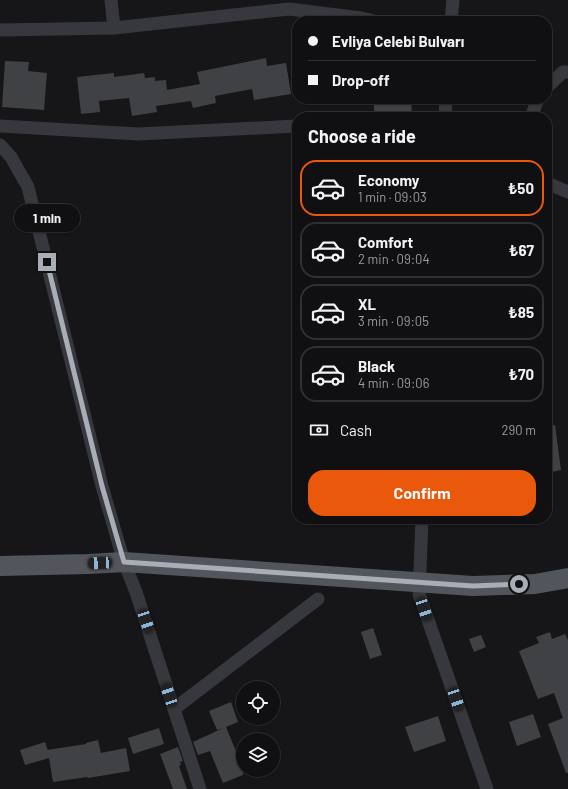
<!DOCTYPE html>
<meta charset="utf-8">
<style>
:root{--surface:#101012;--page:#19191b;--text:#f1f3f6;--muted:#9c9d9f;--line:#303032;--accent:#ea580c}
body{margin:0;font-family:Barlow,sans-serif;background:var(--page);color:var(--text);height:100vh;display:flex;flex-direction:column;font-size:15px;white-space:nowrap}
*{box-sizing:border-box;margin:0}
p{font-size:13px;color:var(--muted)}
.icon{flex:none;width:22px;height:22px;fill:none;stroke:currentColor;stroke-width:2;stroke-linecap:round;stroke-linejoin:round}
.map{position:relative;flex:1;overflow:hidden}
.drawer{position:absolute;left:292px;top:112px;width:260px;height:412px;display:flex;flex-direction:column;background:var(--surface);border-radius:16px;box-shadow:0 1px 3px #0004,0 0 0 1px var(--line)}
.drawer>*{flex:none}
.banner{position:absolute;left:292px;top:16px;width:260px;height:88px;border-radius:16px;box-shadow:0 1px 3px #0004,0 0 0 1px var(--line);display:grid;align-content:center;height:88px;padding:0 16px;background:var(--surface)}
.buttons{position:absolute;left:236px;top:681px;display:grid;gap:8px}
.buttons a{display:grid;place-items:center;width:44px;height:44px;border-radius:50%;background:var(--surface);box-shadow:0 1px 3px #0004,0 0 0 1px var(--line);font-size:20px}
.end{position:absolute;width:18px;height:18px;margin:-9px;border:5px solid #a8adb8;background:#111;box-shadow:0 0 0 2px #111}
.from{border-radius:50%}
.bubble{position:absolute;height:28px;border-radius:14px;background:var(--surface);box-shadow:0 1px 3px #0004,0 0 0 1px var(--line);font-size:13px;font-weight:700;line-height:28px;text-align:center}
.car{position:absolute;width:12px;height:24px;margin:-12px -6px;border-radius:5px;box-shadow:0 0 3px 1px #0007;background:linear-gradient(#222 24%,#8ab4d8 0 40%,#222 0 76%,#8ab4d8 0 86%,#222 0)}
.banner b{display:flex;align-items:center;gap:14px;height:38px;font-size:15px}
.banner b+b{border-top:1px solid var(--line)}
.banner i{width:10px;height:10px;background:var(--text)}
ul{padding:0;list-style:none}
li{display:flex;align-items:center;gap:12px;height:56px;margin:0 8px 6px;padding:0 8px;border:2px solid var(--line);border-radius:16px}
li div{flex:1}
li b{display:block;font-size:15px}
li em{font-style:normal;font-weight:700}
li.current{border-color:var(--accent)}
li>.icon{width:36px;height:36px;stroke-width:1.5}
h2{padding:0 16px;font-size:18px;line-height:48px}
.pay{display:flex;align-items:center;gap:10px;height:44px;padding:0 16px;font-size:15px}
.pay p{margin-inline-start:auto}
.primary-button{display:flex;gap:8px;margin-top:auto;padding:8px 16px}
.primary-button a{flex:1;height:46px;border-radius:16px;background:var(--accent);color:#fff;font-size:16px;font-weight:700;line-height:46px;text-align:center}
.map>svg:first-child{display:block}
.building{fill:#404145}
.lines{fill:none;stroke-linecap:round;stroke-linejoin:round}
.minor{stroke:#37383d;stroke-width:13}
.primary{stroke:#53555c;stroke-width:20}
.route{stroke:#a8adb8;stroke-width:5}
</style>
<div class="map">
<svg width="568" height="789" viewBox="0 0 568 789">
<rect width="100%" height="100%" fill="#161618"/>
<!-- building -->
<g class="building">
<path d="M 266,58 L 267,66 L 286,63 L 291,94 L 254,100 L 252,89 L 215,96 L 216,103 L 193,108 L 191,101 L 156,106 L 157,112 L 132,116 L 129,98 L 99,101 L 100,112 L 81,114 L 77,77 L 114,73 L 114,77 L 144,73 L 145,78 L 155,77 L 155,81 L 166,80 L 167,90 L 200,84 L 197,72 Z"/>
<path d="M 5,61 L 29,62 L 28,71 L 47,73 L 44,110 L 2,107 Z"/>
<path d="M 373,99 L 411,99 L 412,116 L 399,117 L 375,117 Z"/>
<path d="M 555,425 L 561,470 L 547,473 L 547,426 Z"/>
<path d="M 373,628 L 382,655 L 370,659 L 361,632 Z"/>
<path d="M 550,632 L 552,639 L 565,634 L 568,640 L 568,773 L 566,773 L 548,724 L 563,718 L 554,693 L 538,699 L 519,651 L 539,643 L 536,637 Z"/>
<path d="M 481,635 L 486,647 L 474,652 L 469,639 Z"/>
<path d="M 231,702 L 238,722 L 226,727 L 238,756 L 243,754 L 243,775 L 223,783 L 210,751 L 198,755 L 193,742 L 223,728 L 217,730 L 209,711 Z"/>
<path d="M 533,714 L 541,737 L 517,746 L 509,722 Z"/>
<path d="M 438,716 L 446,741 L 414,752 L 405,727 Z"/>
<path d="M 159,728 L 164,744 L 133,754 L 128,738 Z"/>
<path d="M 98,740 L 101,753 L 126,748 L 130,771 L 88,778 L 87,777 L 53,782 L 49,758 L 25,765 L 20,750 L 45,742 L 48,751 L 47,750 L 86,744 L 86,743 Z"/>
<path d="M 178,747 L 183,761 L 180,762 L 181,765 L 179,766 L 187,789 L 173,789 L 160,754 Z"/>
</g>
<g class="lines">
<!-- minor -->
<g class="minor">
<path d="M 111,0 L 114,28"/>
<path d="M 451,21 L 453,0"/>
<path d="M 0,30 L 114,28 L 289,9 L 361,18 L 374,21"/>
<path d="M 547,87 L 563,72 L 568,72"/>
<path d="M 445,117 L 446,99"/>
<path d="M 531,117 L 538,99"/>
<path d="M 0,126 L 138,134 L 297,126"/>
<path d="M 0,145 L 11,157 L 28,187 L 102,486 L 124,562 L 136,592 L 200,789"/>
<path d="M 547,183 L 568,192"/>
<path d="M 422,519 L 419,594 L 487,789"/>
<path d="M 174,709 L 318,599"/>
</g>
<!-- primary -->
<path class="primary" d="M 0,566 L 88,564 L 124,562 L 473,586 L 535,584 L 568,578"/>
</g>
<g class="lines">
<!-- route -->
<path class="route" d="M 47,262 L 102,486 L 124,562 L 473,586 L 519,584"/>
</g>
</svg>
<div class="buttons">
<a><svg class="icon" aria-label="locate" viewBox="0 0 24 24"><circle cx="12" cy="12" r="6"/><path d="M12 2v4M12 18v4M2 12h4M18 12h4"/></svg></a>
<a><svg class="icon" aria-label="layers" viewBox="0 0 24 24"><path d="M12 4l9 5-9 5-9-5zM3 14l9 5 9-5"/></svg></a>
</div>
<i class="end from" style="left:519px;top:584px"></i>
<i class="end" style="left:47px;top:262px"></i>
<div class="bubble" style="left:14px;top:204px;width:66px">1 min</div>
<i class="car" style="left:100px;top:563px;rotate:267deg"></i>
<i class="car" style="left:424px;top:609px;rotate:161deg"></i>
<i class="car" style="left:146px;top:621px;rotate:162deg"></i>
<i class="car" style="left:169px;top:695px;rotate:342deg"></i>
<i class="car" style="left:456px;top:699px;rotate:161deg"></i>
<div class="banner">
<b><i class="from"></i>Evliya Celebi Bulvarı</b>
<b><i></i>Drop-off</b>
</div>
<section class="drawer">
<h2>Choose a ride</h2>
<ul>
<li class="current"><svg class="icon" aria-label="car" viewBox="0 0 24 24"><path d="M5 17H2v-5l4-1 3-4h7l3 4 3 1v5h-3M9 17h6M6 11h13"/><circle cx="7" cy="17" r="2"/><circle cx="17" cy="17" r="2"/></svg><div><b>Economy</b><p>1 min · 09:03</p></div><em>₺50</em></li>
<li><svg class="icon" aria-label="car" viewBox="0 0 24 24"><path d="M5 17H2v-5l4-1 3-4h7l3 4 3 1v5h-3M9 17h6M6 11h13"/><circle cx="7" cy="17" r="2"/><circle cx="17" cy="17" r="2"/></svg><div><b>Comfort</b><p>2 min · 09:04</p></div><em>₺67</em></li>
<li><svg class="icon" aria-label="car" viewBox="0 0 24 24"><path d="M5 17H2v-5l4-1 3-4h7l3 4 3 1v5h-3M9 17h6M6 11h13"/><circle cx="7" cy="17" r="2"/><circle cx="17" cy="17" r="2"/></svg><div><b>XL</b><p>3 min · 09:05</p></div><em>₺85</em></li>
<li><svg class="icon" aria-label="car" viewBox="0 0 24 24"><path d="M5 17H2v-5l4-1 3-4h7l3 4 3 1v5h-3M9 17h6M6 11h13"/><circle cx="7" cy="17" r="2"/><circle cx="17" cy="17" r="2"/></svg><div><b>Black</b><p>4 min · 09:06</p></div><em>₺70</em></li>
</ul>
<div class="pay"><svg class="icon" aria-label="cash" viewBox="0 0 24 24"><path d="M3 7h18v10H3z"/><circle cx="12" cy="12" r="2"/></svg>Cash<p>290 m</p></div>
<div class="primary-button"><a>Confirm</a></div>
</section>
</div>
